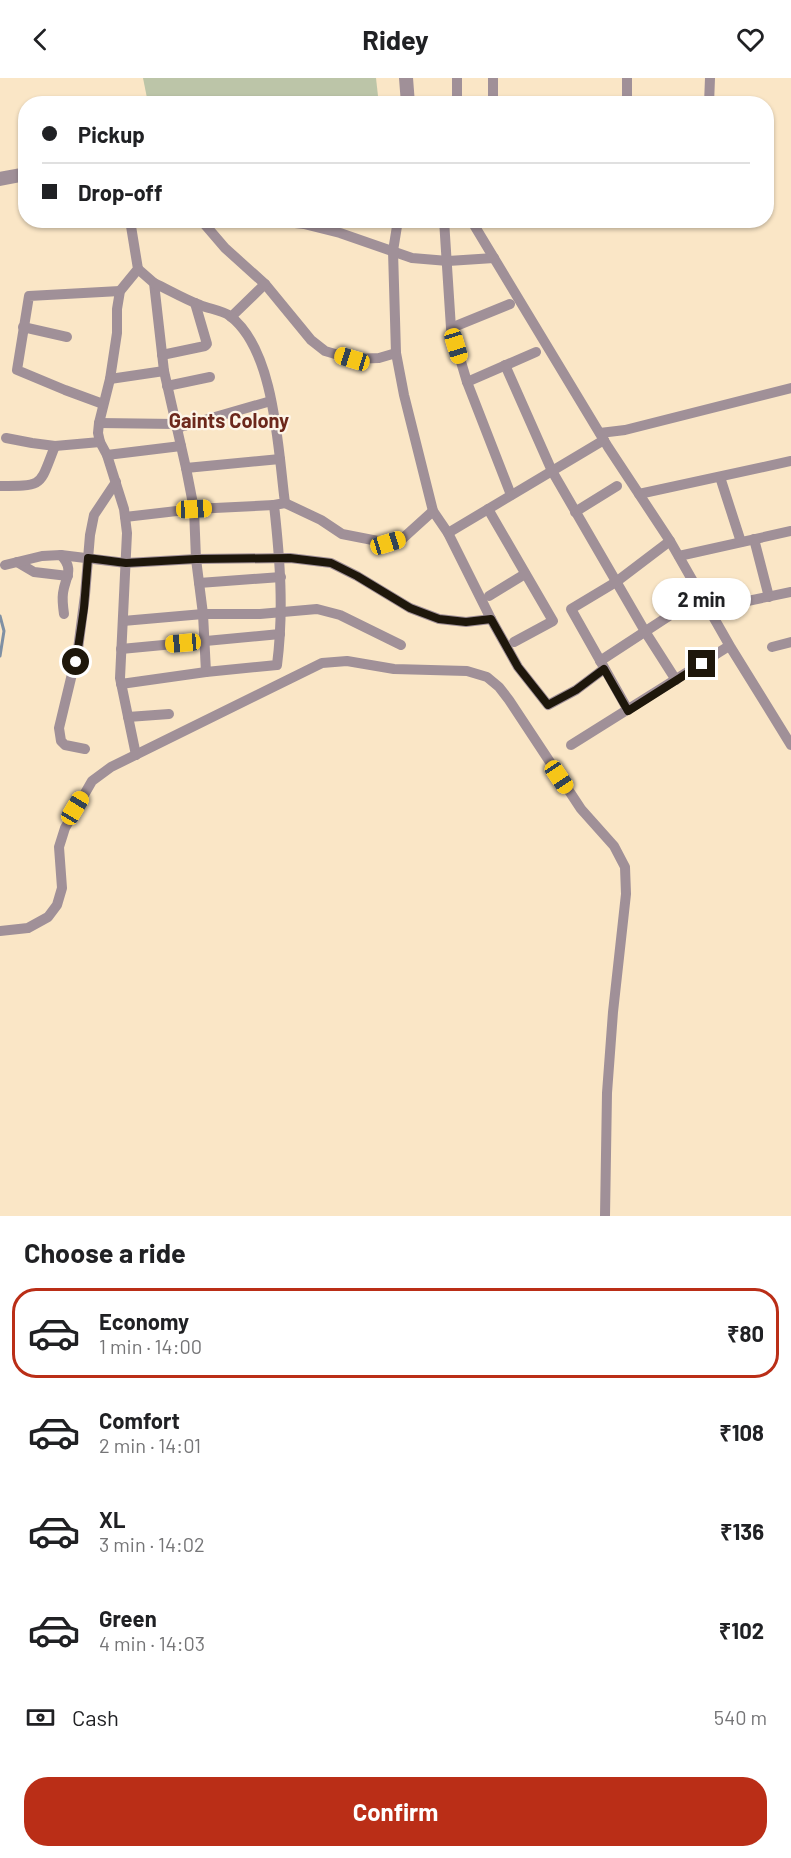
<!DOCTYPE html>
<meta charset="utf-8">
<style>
:root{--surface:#fff;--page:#f2f2f2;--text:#202124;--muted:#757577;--line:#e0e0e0;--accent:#ba2e17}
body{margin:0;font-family:Barlow,sans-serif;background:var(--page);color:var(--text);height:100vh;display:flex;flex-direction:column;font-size:22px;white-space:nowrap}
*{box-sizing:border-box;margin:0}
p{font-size:20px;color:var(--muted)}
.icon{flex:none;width:33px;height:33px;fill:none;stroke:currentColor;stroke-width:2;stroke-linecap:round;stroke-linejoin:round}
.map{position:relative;height:1138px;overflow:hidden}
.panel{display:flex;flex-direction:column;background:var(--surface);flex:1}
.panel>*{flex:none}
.top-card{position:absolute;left:18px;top:18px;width:756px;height:132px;border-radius:24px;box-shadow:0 2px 4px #0004;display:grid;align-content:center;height:132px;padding:0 24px;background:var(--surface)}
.end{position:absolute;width:27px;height:27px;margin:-14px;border:8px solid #1e170b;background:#fff;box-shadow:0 0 0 3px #fff}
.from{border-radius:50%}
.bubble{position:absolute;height:42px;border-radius:21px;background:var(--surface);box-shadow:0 2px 4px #0004;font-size:20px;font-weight:700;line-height:42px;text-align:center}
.car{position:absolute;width:18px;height:36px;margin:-18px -9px;border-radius:8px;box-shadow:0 0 4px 2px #0007;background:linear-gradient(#f5c518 24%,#345 0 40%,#f5c518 0 76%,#345 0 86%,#f5c518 0)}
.top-card b{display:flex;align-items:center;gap:21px;height:57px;font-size:22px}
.top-card b+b{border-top:2px solid var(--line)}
.top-card i{width:15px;height:15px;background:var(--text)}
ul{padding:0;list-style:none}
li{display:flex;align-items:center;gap:18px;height:90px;margin:0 12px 9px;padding:0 12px;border:3px solid transparent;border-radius:24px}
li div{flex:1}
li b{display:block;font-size:22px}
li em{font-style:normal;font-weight:700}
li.on{border-color:var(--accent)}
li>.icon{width:54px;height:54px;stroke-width:1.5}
h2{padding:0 24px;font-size:27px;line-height:72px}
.pay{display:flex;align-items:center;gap:15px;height:66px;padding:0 24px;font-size:22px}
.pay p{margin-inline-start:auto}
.action{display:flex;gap:12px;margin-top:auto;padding:12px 24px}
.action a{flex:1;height:69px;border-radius:24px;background:var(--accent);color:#fff;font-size:24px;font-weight:700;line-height:69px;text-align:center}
header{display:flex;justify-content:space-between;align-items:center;height:78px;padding:0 24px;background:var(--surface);font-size:27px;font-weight:700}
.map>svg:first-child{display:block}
.green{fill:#bcc5a8}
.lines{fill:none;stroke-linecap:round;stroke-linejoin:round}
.stream{stroke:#7f90a4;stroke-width:3}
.minor{stroke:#a09098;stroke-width:10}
.tertiary{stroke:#a09098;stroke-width:14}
.route{stroke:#1e170b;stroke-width:8}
.labels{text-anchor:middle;stroke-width:4.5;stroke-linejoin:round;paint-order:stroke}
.neighbourhood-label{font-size:20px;font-weight:bold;fill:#6c281c;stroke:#fdf5e8}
</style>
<header><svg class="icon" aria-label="back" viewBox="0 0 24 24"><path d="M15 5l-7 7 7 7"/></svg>Ridey<svg class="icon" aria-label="heart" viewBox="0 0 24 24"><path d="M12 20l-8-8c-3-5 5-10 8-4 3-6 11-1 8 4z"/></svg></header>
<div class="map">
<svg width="791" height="1138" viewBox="0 0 791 1138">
<rect width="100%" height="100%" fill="#fae6c6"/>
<!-- green -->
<path class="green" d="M 143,0 L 376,0 L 378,18 L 321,26 L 148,25 Z"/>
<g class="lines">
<!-- stream -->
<path class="stream" d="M 0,538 L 4,553 L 0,578"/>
<!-- minor -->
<g class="minor">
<path d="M 457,0 L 457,26"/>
<path d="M 493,26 L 493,0"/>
<path d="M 627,26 L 627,0"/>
<path d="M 709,26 L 710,0"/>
<path d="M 130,142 L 138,191 L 120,213 L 117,231 L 117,255 L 110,301 L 99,345 L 98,355 L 100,364 L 107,377 L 124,431 L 127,455 L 120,600 L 136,677"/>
<path d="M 201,142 L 225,170 L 265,206 L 311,262 L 325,273 L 352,281 L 379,280 L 396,275"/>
<path d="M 268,142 L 304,146 L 340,155 L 412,180 L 448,183 L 494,180"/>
<path d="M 398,142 L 393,173 L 396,275 L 404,317 L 433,433 L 448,455 L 491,541 L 518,589 L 548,627 L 576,612 L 604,591"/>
<path d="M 444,142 L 451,250 L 467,304 L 511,417"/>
<path d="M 471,142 L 608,369 L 670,463 L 731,570 L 791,667"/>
<path d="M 138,191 L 154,205 L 164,293 L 186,390 L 194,431 L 196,481 L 203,536 L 206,594"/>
<path d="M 231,239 L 265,206"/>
<path d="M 23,249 L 67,259"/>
<path d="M 451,250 L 510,226"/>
<path d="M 162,277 L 205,268 L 207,266 L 195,225"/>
<path d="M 505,287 L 552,393 L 646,555 L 676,602"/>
<path d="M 110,301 L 164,293"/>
<path d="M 467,304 L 536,274"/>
<path d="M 167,308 L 210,299"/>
<path d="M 103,326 L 65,312 L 17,292 L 29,218 L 120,213"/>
<path d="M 99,345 L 176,346"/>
<path d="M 177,350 L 271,323"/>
<path d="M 600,355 L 625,352 L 791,310"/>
<path d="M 6,360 L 32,365 L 55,368 L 100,364"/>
<path d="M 107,377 L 181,368"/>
<path d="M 186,390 L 280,381"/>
<path d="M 720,399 L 741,464"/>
<path d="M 0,408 C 45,408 39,408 55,368"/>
<path d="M 639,416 L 791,383"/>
<path d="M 285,425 L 321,442 L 342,456 L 388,465 L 401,462 L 433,433"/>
<path d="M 488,431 L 553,543 L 514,564"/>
<path d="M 575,434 L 617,408"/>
<path d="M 125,439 L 194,431 L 274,427"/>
<path d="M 448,455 L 604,362"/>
<path d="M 754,461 L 769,519"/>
<path d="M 61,477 C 75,492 65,499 63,515 C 62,522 63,529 64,536"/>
<path d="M 679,478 L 791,453"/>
<path d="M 17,484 L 34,494 L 68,498"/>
<path d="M 5,487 L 42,478 L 61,477 L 126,485 L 196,481 L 290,480 L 331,485 L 357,498 L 410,530 L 439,541 L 466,544 L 491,541"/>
<path d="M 199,505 L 281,499"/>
<path d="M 489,518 L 525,496"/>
<path d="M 709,531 L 791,514"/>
<path d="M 123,543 L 203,536 L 260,536 L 317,531 L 340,537 L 401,567"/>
<path d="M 772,569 L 791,564"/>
<path d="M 121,571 L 280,556"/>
<path d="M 600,583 L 701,517"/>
<path d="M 121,606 L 206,594 L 277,587 C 284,533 280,481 274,427 L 285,425 C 278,372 275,272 230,238 C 222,232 209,231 200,227 C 184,221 169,212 154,205"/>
<path d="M 628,632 L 571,531 L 616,504 L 670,463"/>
<path d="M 128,639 L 169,636"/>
<path d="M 571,667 L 729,568"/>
<path d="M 85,671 L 65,667 L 61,663 L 59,650 L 78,571 L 85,517 L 90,457 L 94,437 L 116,404"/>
<path d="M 0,853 L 28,850 L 48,839 L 57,827 L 62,810 L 59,769 L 65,750 L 92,703 L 111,689 L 322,585 L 347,583 L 394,591 L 467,593 L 487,599 L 499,609 L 509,622 L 581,731 L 614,768 L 625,789 L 626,816 L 613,934 L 607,1015 L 605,1138"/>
</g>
<!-- tertiary -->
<g class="tertiary">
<path d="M 406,0 L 408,26"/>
<path d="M 0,101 L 26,96"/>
</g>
</g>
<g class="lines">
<!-- route -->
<path class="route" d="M 76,584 L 84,530 L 88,480 L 126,485 L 196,481 L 290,480 L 331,485 L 357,498 L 410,530 L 439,541 L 466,544 L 491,541 L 518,589 L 548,627 L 576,612 L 604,591 L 628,633 L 702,586"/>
</g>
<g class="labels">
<!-- neighbourhood labels -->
<g class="neighbourhood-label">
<text x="229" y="350">Gaints Colony</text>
</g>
</g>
</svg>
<i class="end from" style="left:76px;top:584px"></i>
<i class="end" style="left:702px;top:586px"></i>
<div class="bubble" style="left:652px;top:500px;width:99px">2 min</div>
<i class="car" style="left:456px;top:268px;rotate:163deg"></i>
<i class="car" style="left:352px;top:281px;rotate:287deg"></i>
<i class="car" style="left:194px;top:431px;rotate:87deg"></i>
<i class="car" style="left:388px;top:465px;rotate:73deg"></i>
<i class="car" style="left:183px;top:565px;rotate:265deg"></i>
<i class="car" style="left:559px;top:699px;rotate:146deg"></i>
<i class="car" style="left:75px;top:730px;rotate:31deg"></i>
<div class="top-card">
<b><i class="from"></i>Pickup</b>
<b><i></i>Drop-off</b>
</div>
</div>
<section class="panel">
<h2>Choose a ride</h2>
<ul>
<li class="on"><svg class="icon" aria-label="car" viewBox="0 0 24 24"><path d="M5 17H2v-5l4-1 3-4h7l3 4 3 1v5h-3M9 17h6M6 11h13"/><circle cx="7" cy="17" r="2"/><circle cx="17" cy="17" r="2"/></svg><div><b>Economy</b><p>1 min · 14:00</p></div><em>₹80</em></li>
<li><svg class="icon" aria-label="car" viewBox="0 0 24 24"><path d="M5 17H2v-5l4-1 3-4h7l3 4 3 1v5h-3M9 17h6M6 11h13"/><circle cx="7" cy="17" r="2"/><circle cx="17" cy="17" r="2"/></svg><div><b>Comfort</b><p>2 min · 14:01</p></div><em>₹108</em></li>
<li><svg class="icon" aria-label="car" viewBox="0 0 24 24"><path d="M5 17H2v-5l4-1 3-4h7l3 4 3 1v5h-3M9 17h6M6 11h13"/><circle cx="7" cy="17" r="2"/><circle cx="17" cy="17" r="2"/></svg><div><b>XL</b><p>3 min · 14:02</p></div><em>₹136</em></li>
<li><svg class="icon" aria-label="car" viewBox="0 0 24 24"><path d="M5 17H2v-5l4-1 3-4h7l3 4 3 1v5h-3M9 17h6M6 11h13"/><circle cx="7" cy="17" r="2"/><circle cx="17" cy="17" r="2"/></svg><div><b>Green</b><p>4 min · 14:03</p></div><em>₹102</em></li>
</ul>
<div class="pay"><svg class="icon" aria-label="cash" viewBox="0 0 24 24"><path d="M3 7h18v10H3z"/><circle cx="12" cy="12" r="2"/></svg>Cash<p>540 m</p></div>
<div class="action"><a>Confirm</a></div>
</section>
